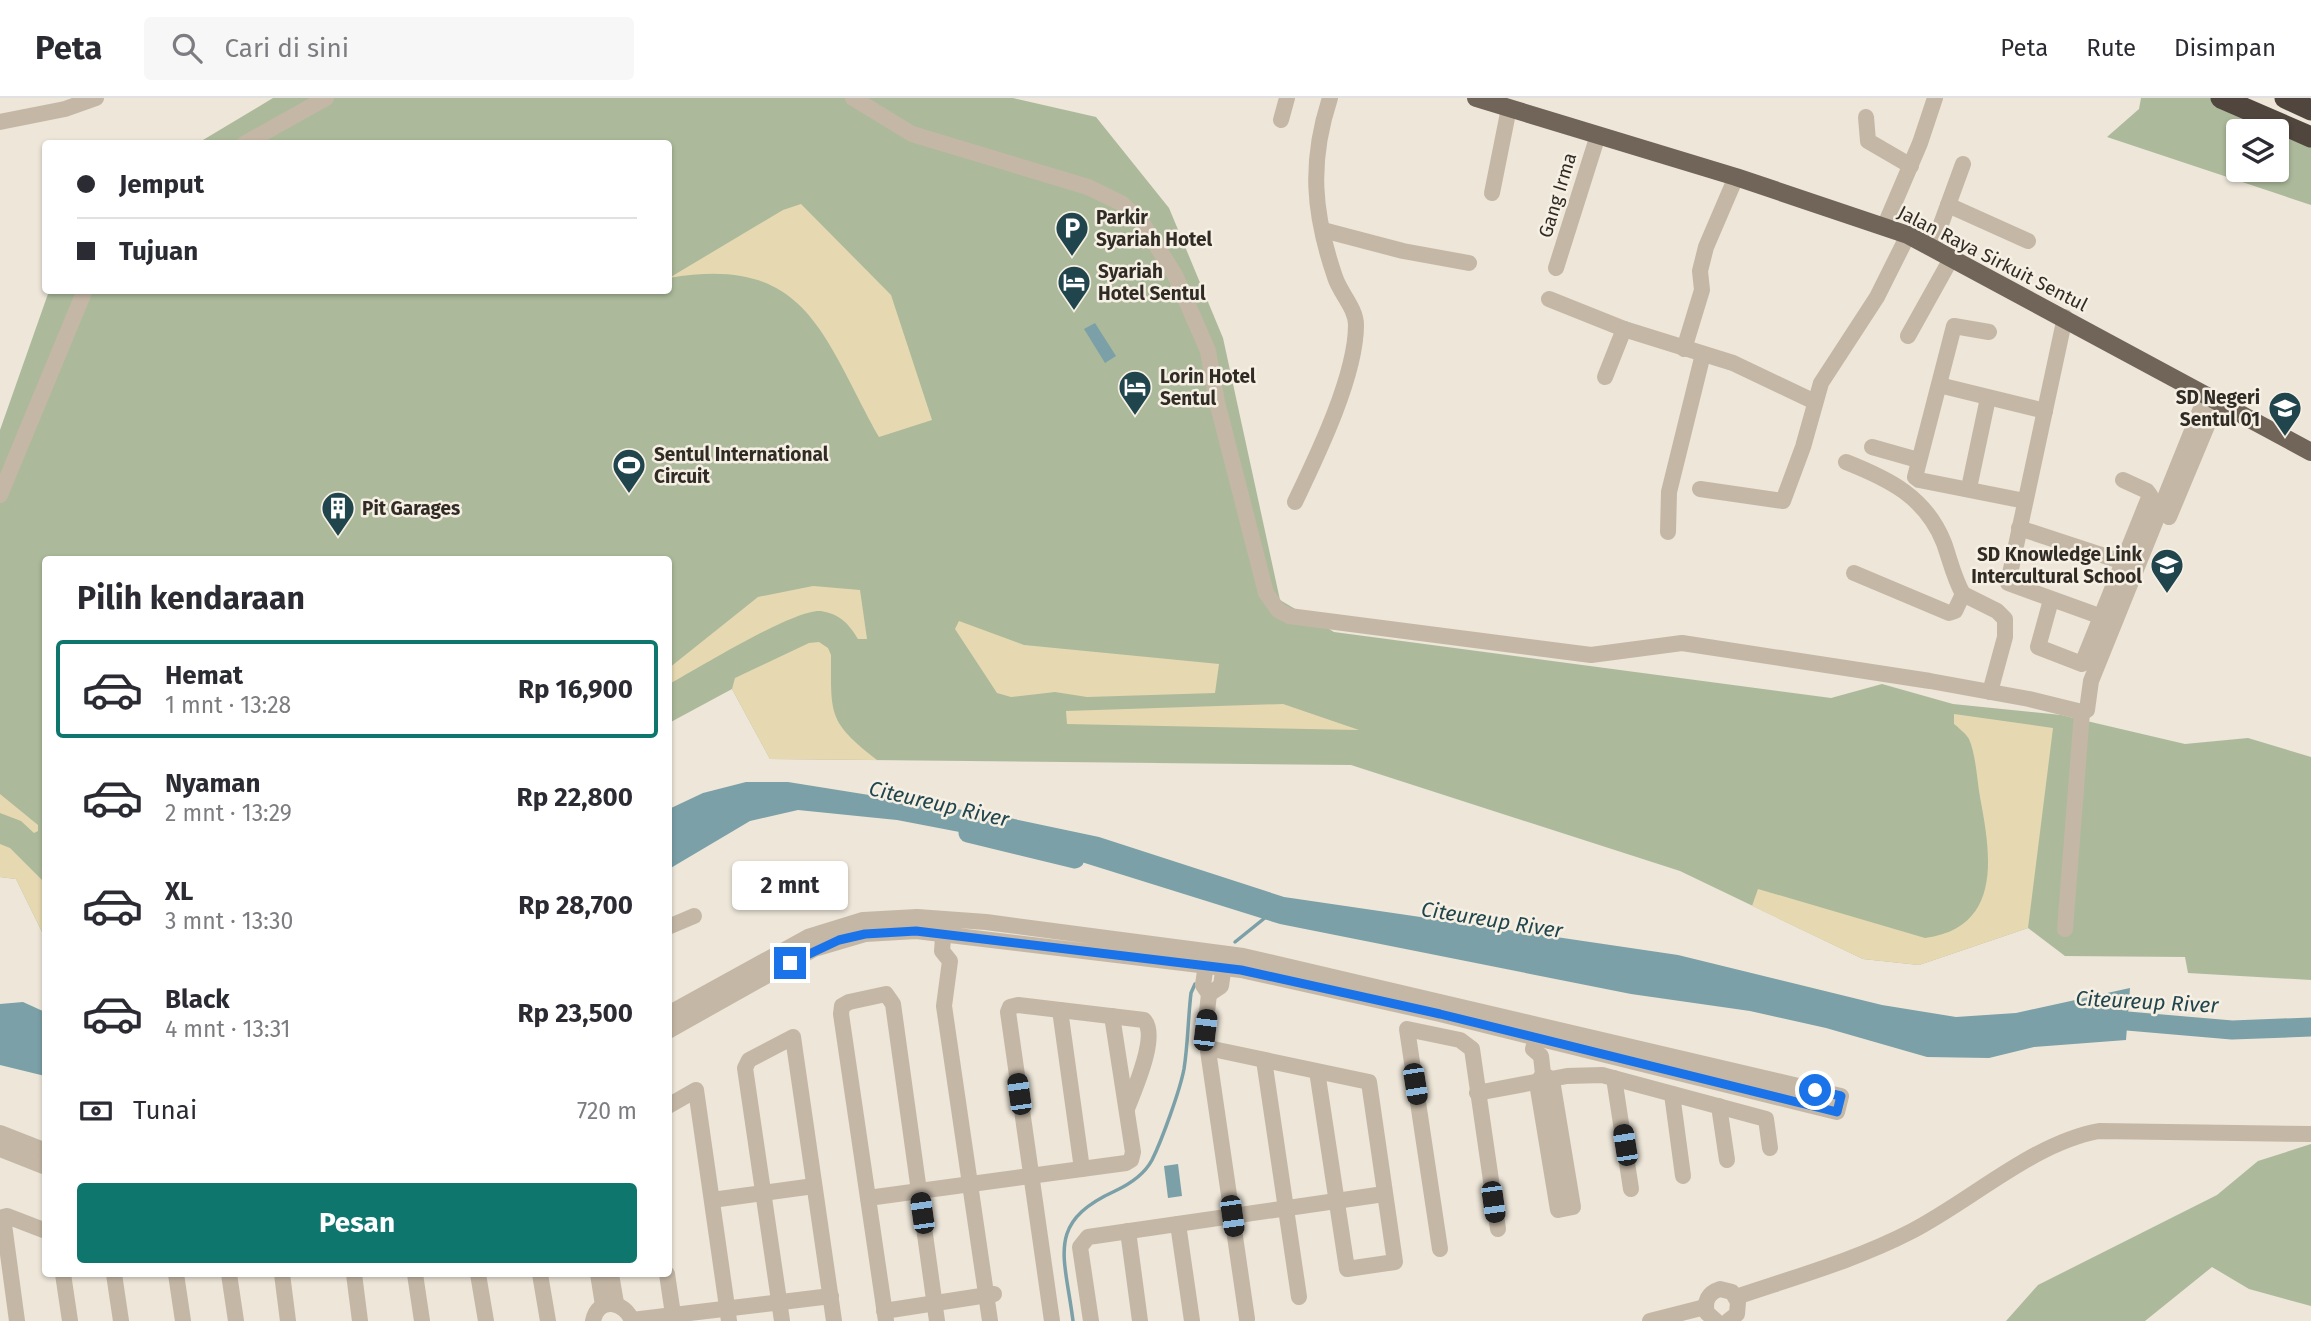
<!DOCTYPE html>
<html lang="id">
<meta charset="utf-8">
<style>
:root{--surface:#fff;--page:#f7f7f7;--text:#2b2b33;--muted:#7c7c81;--line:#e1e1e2;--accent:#0f766e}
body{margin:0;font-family:"Fira Sans",sans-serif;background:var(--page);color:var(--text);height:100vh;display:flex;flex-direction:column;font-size:26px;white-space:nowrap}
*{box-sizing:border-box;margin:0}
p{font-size:23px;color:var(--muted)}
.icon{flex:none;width:38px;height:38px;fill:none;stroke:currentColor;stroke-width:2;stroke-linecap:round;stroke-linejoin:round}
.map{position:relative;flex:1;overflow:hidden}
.side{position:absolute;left:42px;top:458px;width:630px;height:721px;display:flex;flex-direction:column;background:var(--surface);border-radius:7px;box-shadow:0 2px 5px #0004}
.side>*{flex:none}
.hud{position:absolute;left:42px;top:42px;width:630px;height:154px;border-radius:7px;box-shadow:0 2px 5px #0004;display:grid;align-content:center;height:154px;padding:0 35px;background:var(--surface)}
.controls{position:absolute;left:2226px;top:21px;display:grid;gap:14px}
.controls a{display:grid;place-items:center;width:63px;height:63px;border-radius:7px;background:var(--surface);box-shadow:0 2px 5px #0004;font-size:35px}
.end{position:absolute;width:32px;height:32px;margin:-16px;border:9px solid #1a73e8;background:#fff;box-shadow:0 0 0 4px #fff}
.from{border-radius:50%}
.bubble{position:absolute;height:49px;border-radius:7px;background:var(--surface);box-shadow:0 2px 5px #0004;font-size:23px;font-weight:700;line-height:49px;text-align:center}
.car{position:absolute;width:21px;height:42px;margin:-21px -10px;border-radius:9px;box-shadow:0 0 5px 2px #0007;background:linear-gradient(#222 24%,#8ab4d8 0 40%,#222 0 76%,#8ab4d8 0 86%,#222 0)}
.hud b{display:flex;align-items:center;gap:24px;height:66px;font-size:26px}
.hud b+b{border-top:2px solid var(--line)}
.hud i{width:18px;height:18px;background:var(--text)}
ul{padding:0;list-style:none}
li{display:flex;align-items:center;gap:21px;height:98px;margin:0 14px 10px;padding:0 21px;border:4px solid transparent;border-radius:7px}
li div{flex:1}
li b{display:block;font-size:26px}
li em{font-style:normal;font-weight:700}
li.current{border-color:var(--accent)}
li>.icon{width:63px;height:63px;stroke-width:1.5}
h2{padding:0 35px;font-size:32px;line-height:84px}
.pay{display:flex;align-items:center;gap:18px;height:77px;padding:0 35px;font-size:26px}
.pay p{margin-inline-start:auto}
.action{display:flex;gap:14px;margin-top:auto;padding:14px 35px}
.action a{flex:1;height:80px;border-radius:7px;background:var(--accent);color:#fff;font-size:28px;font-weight:700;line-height:80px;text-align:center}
header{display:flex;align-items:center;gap:42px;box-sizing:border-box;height:98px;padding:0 35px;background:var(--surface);border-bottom:2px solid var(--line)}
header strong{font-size:33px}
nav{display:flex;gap:38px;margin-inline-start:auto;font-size:24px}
.search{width:490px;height:63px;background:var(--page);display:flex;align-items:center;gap:18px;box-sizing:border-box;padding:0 24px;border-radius:7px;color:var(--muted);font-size:26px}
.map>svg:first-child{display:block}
.green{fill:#acba9b;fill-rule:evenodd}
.sand{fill:#e6d9b2}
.water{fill:#7ba0a7}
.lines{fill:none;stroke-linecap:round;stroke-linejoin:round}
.stream{stroke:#7ba0a7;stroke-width:3.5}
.river{stroke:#7ba0a7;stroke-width:19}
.minor{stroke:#c4b7a6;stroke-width:16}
.major{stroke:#716459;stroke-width:18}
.highway{stroke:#51463e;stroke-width:21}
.route{stroke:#1a73e8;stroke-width:9}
.labels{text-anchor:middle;stroke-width:5;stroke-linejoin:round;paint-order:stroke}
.street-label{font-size:19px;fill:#312b26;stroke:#f6f0e4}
.poi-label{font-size:19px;font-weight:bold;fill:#312b26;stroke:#f6f0e4;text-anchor:start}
.water-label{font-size:21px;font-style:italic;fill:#21454d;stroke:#f6f0e4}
</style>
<header>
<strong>Peta</strong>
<div class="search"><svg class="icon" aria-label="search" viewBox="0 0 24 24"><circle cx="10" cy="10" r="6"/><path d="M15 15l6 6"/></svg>Cari di sini</div>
<nav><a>Peta</a><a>Rute</a><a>Disimpan</a></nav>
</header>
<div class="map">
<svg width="2311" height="1223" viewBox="0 0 2311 1223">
<rect width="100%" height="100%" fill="#ede6d9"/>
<!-- green -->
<g class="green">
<path d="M 273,0 L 1013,0 L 1096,19 L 1169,110 L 1223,240 L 1280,502 L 1334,534 L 1831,600 L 1882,586 L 1953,606 L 2061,617 L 2185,646 L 2248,640 L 2311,659 L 2311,882 L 2188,875 L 2185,859 L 2065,858 L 2028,830 L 1919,867 L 1863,861 L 1680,773 L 1351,667 L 770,661 L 732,591 L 669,625 L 668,462 L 46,462 L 45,840 L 16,781 L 0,779 L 0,332 L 49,193 L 668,192 L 668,46 L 198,45 Z"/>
<path d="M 2141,0 L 2221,0 L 2311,39 L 2311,107 L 2107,39 L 2139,11 ZM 2238,33 L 2277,33 L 2277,72 L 2238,72 Z"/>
<path d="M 2311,1046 L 2311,1208 L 2249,1191 L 2212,1169 L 2145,1223 L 2006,1223 L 2038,1187 L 2217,1097 L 2258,1063 Z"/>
</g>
<!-- sand -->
<g class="sand">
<path d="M 801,106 L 891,197 L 932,322 L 879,339 C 822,237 807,156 669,180 L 783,112 Z"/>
<path d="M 813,488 L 860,492 L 867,541 L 858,541 C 849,526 840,516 821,513 C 795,510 697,571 669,586 L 669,570 L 758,499 Z"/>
<path d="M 959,523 L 1024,547 L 1219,566 L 1215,595 L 1087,599 L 1055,594 L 1011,599 L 997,595 L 955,531 Z"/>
<path d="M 819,544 L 828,550 L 831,557 C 831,617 828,624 877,662 L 770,661 L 732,591 L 735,580 L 809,545 Z"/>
<path d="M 1283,606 L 1359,632 L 1067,626 L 1066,613 Z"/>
<path d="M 1954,616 L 2053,630 L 2028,830 L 1919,867 L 1863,861 L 1752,808 L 1758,791 L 1925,840 C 2003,829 1991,757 1980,699 C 1977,682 1976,657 1969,641 C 1966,636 1959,630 1954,626 Z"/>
<path d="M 0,696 L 38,727 L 38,733 L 34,735 L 21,723 L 0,715 Z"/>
<path d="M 0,746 L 10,750 L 45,785 L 45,840 L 16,781 L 0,779 Z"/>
</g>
<!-- water -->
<g class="water">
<path d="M 1095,225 L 1116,258 L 1105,265 L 1084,231 Z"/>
<path d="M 746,684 L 788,684 L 1000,718 L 1099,739 L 1284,799 L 1678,857 L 1882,907 L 1956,919 L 2016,915 L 2130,890 L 2126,942 L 2034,949 L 1989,960 L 1927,959 L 1826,930 L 1750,913 L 1631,896 L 1280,826 L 1027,747 L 897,722 L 798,712 L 750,723 L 669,771 L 669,711 L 703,695 Z"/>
<path d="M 23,904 L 45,914 L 45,978 L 0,967 L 0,906 Z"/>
<path d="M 1178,1066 L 1182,1098 L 1168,1100 L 1164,1068 Z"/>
</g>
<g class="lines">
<!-- stream -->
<g class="stream">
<path d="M 1235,844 L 1266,819"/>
<path d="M 1073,1223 C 1065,1158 1045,1125 1115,1093 C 1130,1086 1144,1077 1152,1062 C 1162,1042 1180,992 1184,971 C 1188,946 1188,920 1191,895 L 1195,886"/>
</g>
<!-- river -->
<g class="river">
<path d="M 968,735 L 1075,761"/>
<path d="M 2104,921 L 2232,932 L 2311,929"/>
</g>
<!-- minor -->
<g class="minor">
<path d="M 853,0 L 912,36 L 1088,89 L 1121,105 L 1141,123 L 1175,177 L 1208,253 L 1217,304 L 1266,495 L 1278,512 L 1289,518 L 1591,557 L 1682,545 L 1930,583 L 2029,601 L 2082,614 L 2087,612 L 2091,583 L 2206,298"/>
<path d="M 1866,19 L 1868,43 L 1911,68"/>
<path d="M 1281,22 L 1287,0"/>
<path d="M 0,24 L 65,11 L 96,0"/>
<path d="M 244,46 L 326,0"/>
<path d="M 1492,95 L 1509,10"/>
<path d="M 1948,107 L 2028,143"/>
<path d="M 1885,127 L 1920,45 L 1935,0"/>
<path d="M 1323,132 L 1403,153 L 1469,165"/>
<path d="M 1933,148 L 1963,66"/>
<path d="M 1556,170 L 1598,37"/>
<path d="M 1549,201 L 1624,231 L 1733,265 L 1815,304"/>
<path d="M 2065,219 L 2008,485 L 2102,519"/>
<path d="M 1989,234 L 1954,228 L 1915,379 L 1919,382 L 2025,403"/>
<path d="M 1908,238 L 1952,159"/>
<path d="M 1684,251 L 1702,192 L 1700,173 L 1706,149 L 1736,79"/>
<path d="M 1605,279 L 1624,231"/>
<path d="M 1939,287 L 2045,313"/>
<path d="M 1872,349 L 1918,362"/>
<path d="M 1846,364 C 1889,381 1926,399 1944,445 C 1950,462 1954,480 1963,496 L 1997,513 L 2005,521 L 2005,539 L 1990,594"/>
<path d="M 1969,390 L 1988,300"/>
<path d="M 1700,391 L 1783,403 L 1803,349 L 1821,285 L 1877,199 L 1908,137"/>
<path d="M 0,397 L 85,192"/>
<path d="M 1295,404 C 1317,358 1356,278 1356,227 C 1356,210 1340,195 1335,179 C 1313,115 1309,64 1330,0"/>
<path d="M 2169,419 L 2217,304"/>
<path d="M 2019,430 L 2123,464"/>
<path d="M 1668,434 L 1669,394 L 1703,256"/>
<path d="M 1854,475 L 1949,515 L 1955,513 L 1963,496"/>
<path d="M 2051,502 L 2038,549 L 2082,566 L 2150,397 L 2147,393 L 2123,382"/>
<path d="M 944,827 L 942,853 L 950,863 L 944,908 L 990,1223"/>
<path d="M 668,829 L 694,818"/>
<path d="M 2065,831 L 2082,614"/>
<path d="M 1207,859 L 1203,887 L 1209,896 L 1205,932 L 1247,1221"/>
<path d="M 1209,896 L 1221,888 L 1225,859"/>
<path d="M 1060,912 L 1082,1071"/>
<path d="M 668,916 L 808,839 L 863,822 L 917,819 L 986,824 L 1243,858 L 1841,998 L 1837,1014 L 1440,916 L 1241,872 L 916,833 L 865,836 L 814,851 L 668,933"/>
<path d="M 1538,932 L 1533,951 L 1541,958 L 1543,976 L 1537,985 L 1558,1112 L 1573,1109 L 1552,982 L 1543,976"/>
<path d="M 1208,950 L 1369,984 L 1395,1164 L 1347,1171 L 1317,973"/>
<path d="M 1264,962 L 1299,1199"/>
<path d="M 1614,980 L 1631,1091"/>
<path d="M 1477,995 L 1567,978 L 1602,977 L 1766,1021 L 1770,1050"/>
<path d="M 1672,996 L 1683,1078"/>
<path d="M 668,1008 L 696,992 L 729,1223"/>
<path d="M 1719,1008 L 1727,1062"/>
<path d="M 0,1035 L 46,1053"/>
<path d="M 0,1051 L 46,1069"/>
<path d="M 868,1100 L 1126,1065 L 1131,1062 L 1133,1054 L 1112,918"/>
<path d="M 712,1102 L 814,1088"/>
<path d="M 1178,1126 L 1192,1223"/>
<path d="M 1128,1133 L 1140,1223"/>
<path d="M 1440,1151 L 1407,931 L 1460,942 L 1472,951 L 1498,1131"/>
<path d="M 63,1176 L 70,1223"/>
<path d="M 114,1176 L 121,1223"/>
<path d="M 176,1176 L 183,1223"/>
<path d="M 229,1176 L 236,1223"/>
<path d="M 282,1176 L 288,1223"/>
<path d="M 354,1176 L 360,1223"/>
<path d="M 415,1176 L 422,1223"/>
<path d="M 478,1176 L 486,1223"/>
<path d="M 540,1176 L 548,1223"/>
<path d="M 598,1176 L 603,1207"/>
<path d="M 611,1176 L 616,1205"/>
<path d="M 667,1176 L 674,1223"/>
<path d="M 1736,1199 C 1795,1179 1856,1162 1912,1133 C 1972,1102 2033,1045 2099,1033 L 2311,1036"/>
<path d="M 884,1213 L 994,1196"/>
<path d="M 632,1222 L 831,1198"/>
<path d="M 17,1223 L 3,1119 L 7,1118 L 46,1133"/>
<path d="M 593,1223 C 598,1198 625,1203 632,1223"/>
<path d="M 782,1223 L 745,970 L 749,962 L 793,939 L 834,1223"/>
<path d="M 886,1223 L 841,916 L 842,908 L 849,904 L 886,896 L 893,906 L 937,1223"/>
<path d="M 1052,1223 L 1008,914 L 1010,909 L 1018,907 L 1144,922 C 1159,938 1134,992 1127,1011"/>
<path d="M 1091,1223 L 1080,1149 L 1088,1139 L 1384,1096"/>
<path d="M 1650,1223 L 1705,1209"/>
<path d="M 1716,1223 L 1707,1215 C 1704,1203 1708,1195 1720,1191 L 1732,1194 L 1738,1204 L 1737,1216 L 1728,1223"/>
</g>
<!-- major -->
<path class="major" d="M 1476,0 L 1736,79 L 1908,137 L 2311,354"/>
<!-- highway -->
<g class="highway">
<path d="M 2221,0 L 2311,39"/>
<path d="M 2285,0 L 2311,12"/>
</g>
</g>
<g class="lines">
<!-- route -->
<path class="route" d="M 790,865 L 839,842 L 865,836 L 916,833 L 1241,872 L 1440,916 L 1837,1014 L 1841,998 L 1815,992"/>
</g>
<!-- icons -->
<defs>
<symbol id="parking-pin" viewBox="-11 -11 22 30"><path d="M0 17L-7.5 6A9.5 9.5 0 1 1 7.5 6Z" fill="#21454d" stroke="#f6f0e4"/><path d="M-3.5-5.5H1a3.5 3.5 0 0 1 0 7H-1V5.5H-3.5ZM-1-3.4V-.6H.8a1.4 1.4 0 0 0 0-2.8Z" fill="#fff"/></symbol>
<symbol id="hotel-pin" viewBox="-11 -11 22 30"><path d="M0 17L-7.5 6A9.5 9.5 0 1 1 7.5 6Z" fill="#21454d" stroke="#f6f0e4"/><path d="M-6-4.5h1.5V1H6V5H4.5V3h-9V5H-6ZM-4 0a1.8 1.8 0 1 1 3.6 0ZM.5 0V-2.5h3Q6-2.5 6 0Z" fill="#fff"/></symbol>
<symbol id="school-pin" viewBox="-11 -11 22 30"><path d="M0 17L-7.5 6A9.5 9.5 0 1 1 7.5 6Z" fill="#21454d" stroke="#f6f0e4"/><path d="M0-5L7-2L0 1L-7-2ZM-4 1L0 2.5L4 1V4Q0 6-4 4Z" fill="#fff"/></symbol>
<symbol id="stadium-pin" viewBox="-11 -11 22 30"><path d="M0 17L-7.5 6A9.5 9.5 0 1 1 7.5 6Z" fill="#21454d" stroke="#f6f0e4"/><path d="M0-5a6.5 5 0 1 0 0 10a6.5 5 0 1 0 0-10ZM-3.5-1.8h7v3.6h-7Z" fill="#fff"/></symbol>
<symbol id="building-pin" viewBox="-11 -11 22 30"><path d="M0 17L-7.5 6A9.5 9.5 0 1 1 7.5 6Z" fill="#21454d" stroke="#f6f0e4"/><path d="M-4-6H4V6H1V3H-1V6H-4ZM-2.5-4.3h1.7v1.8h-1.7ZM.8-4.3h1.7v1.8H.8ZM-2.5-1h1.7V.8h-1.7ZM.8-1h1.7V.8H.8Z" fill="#fff"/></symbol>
</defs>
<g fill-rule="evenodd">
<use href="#parking-pin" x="1053" y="111" width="38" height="52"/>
<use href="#hotel-pin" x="1055" y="165" width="38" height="52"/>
<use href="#hotel-pin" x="1116" y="270" width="38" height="52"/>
<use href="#school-pin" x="2266" y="291" width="38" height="52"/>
<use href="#stadium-pin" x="610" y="348" width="38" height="52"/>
<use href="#building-pin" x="319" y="391" width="38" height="52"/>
<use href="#school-pin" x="2148" y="448" width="38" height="52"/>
</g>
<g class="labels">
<!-- street labels -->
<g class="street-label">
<text transform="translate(1557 97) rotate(-73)" y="7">Gang Irma</text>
<text transform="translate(1993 160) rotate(27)" y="7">Jalan Raya Sirkuit Sentul</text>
</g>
<!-- poi labels -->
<g class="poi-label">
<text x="1096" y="126">Parkir<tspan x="1096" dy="22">Syariah Hotel</tspan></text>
<text x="1098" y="180">Syariah<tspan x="1098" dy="22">Hotel Sentul</tspan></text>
<text x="1160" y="285">Lorin Hotel<tspan x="1160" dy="22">Sentul</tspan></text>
<text x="2260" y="306" text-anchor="end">SD Negeri<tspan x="2260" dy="22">Sentul 01</tspan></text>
<text x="654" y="363">Sentul International<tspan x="654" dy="22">Circuit</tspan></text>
<text x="362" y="417">Pit Garages</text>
<text x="2142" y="463" text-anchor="end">SD Knowledge Link<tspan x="2142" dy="22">Intercultural School</tspan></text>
</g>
<!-- water labels -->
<g class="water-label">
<text transform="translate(939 706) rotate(13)" y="7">Citeureup River</text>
<text transform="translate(1492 822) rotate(9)" y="7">Citeureup River</text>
<text transform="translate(2147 904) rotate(3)" y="7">Citeureup River</text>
</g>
</g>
</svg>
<div class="controls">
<a><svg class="icon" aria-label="layers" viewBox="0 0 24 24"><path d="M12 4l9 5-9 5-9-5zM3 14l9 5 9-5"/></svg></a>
</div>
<i class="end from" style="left:1815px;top:992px"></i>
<i class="end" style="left:790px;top:865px"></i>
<div class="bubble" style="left:732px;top:763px;width:116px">2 mnt</div>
<i class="car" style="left:1205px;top:932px;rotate:7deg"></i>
<i class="car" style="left:1415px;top:986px;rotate:171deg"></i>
<i class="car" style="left:1019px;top:996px;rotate:352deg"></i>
<i class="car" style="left:1625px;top:1047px;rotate:351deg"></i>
<i class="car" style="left:1493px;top:1104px;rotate:172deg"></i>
<i class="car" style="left:922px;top:1115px;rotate:352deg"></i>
<i class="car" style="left:1232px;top:1118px;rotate:172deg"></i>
<div class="hud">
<b><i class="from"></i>Jemput</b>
<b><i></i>Tujuan</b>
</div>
<section class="side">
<h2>Pilih kendaraan</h2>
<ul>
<li class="current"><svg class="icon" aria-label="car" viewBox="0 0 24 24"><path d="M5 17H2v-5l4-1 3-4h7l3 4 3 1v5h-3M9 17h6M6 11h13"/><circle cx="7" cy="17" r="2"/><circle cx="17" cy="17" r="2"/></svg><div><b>Hemat</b><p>1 mnt · 13:28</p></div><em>Rp 16,900</em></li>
<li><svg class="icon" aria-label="car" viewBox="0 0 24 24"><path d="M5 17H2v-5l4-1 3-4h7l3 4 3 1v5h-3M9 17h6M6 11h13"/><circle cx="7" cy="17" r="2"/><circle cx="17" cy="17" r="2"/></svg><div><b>Nyaman</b><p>2 mnt · 13:29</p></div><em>Rp 22,800</em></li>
<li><svg class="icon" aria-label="car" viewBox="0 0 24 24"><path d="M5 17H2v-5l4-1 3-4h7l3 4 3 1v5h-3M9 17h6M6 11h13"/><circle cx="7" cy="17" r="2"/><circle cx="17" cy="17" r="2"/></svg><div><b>XL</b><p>3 mnt · 13:30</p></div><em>Rp 28,700</em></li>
<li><svg class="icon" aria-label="car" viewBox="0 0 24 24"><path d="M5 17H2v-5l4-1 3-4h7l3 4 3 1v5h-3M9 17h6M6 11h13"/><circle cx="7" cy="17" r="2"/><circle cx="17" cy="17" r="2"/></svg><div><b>Black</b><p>4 mnt · 13:31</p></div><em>Rp 23,500</em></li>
</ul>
<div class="pay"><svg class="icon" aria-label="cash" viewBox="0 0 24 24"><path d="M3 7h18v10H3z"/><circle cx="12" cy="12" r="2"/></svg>Tunai<p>720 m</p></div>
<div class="action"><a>Pesan</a></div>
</section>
</div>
